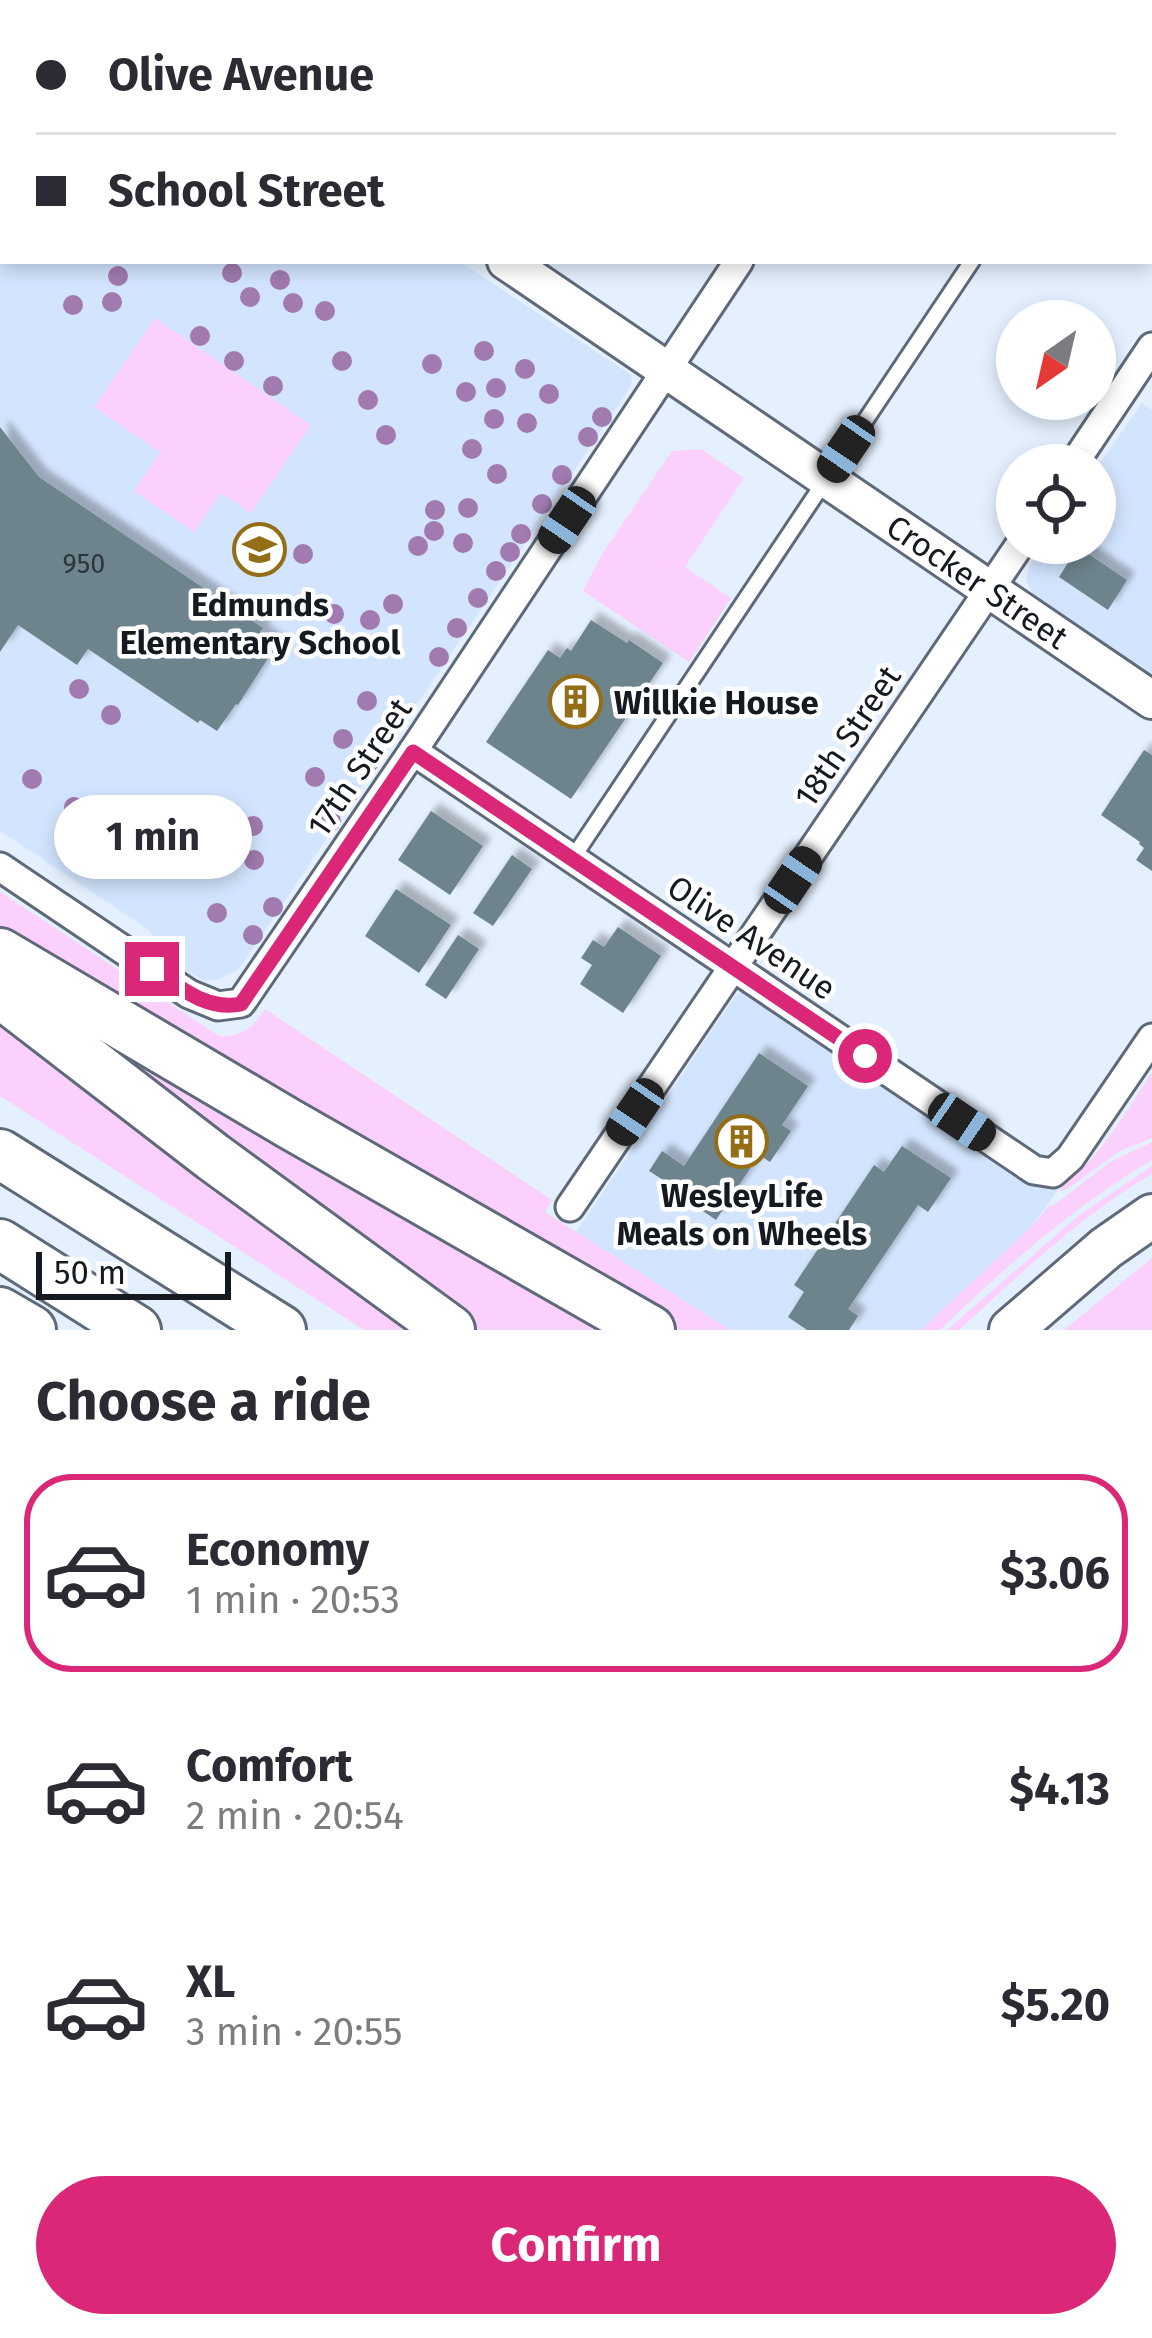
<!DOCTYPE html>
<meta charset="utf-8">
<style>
:root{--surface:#fff;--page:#f7f7f7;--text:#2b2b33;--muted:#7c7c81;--line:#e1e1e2;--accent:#db2777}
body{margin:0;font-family:"Fira Sans",sans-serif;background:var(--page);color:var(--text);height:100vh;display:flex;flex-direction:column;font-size:45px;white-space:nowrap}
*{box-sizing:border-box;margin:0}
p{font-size:39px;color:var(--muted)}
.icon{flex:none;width:66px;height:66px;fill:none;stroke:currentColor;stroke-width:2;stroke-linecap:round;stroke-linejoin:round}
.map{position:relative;height:1330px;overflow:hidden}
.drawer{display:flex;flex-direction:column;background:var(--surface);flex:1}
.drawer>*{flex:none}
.top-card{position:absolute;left:0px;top:0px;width:1152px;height:264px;box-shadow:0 6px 18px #0003;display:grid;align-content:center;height:264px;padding:0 36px;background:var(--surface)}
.needle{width:78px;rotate:214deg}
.buttons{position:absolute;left:996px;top:300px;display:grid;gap:24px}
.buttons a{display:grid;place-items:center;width:120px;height:120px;border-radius:50%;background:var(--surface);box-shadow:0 6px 18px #0003;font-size:60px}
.scale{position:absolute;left:36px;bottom:30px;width:195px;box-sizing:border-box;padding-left:12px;border:6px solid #151920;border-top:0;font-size:33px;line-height:42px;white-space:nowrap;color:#151920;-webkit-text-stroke:9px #fff;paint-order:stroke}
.end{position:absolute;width:54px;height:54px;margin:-27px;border:15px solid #db2777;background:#fff;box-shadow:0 0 0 6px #fff}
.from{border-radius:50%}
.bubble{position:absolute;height:84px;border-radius:42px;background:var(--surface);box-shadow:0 6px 18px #0003;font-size:39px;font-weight:700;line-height:84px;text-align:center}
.car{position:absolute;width:36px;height:72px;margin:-36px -18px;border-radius:15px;box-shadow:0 0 9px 3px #0007;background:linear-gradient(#222 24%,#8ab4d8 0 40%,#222 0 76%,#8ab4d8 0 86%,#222 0)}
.top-card b{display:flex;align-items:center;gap:42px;height:114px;font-size:45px}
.top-card b+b{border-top:3px solid var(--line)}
.top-card i{width:30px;height:30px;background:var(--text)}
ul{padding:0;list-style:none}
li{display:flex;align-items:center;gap:36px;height:198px;margin:0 24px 18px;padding:0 12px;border:6px solid transparent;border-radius:48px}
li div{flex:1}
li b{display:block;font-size:45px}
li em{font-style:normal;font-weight:700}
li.on{border-color:var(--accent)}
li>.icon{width:108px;height:108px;stroke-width:1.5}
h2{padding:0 36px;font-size:54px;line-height:144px}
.primary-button{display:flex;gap:24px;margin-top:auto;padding:24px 36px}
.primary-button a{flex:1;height:138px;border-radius:72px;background:var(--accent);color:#fff;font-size:48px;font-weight:700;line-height:138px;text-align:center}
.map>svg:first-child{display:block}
.built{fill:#d3e5fe}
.green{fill:#fbd0fc}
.building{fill:#6e848c;filter:url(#shadow)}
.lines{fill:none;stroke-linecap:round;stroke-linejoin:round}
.lane-casing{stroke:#5e6979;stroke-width:20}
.street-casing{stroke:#5e6979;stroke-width:33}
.secondary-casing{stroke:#5e6979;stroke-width:42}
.primary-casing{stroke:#5e6979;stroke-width:48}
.highway-casing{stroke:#5e6979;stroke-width:54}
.lane{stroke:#fff;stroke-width:14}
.street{stroke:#fff;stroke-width:27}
.secondary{stroke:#fff;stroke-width:36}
.primary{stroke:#fff;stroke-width:42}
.highway{stroke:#fff;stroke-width:48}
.tree{fill:#a17aaf}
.route{stroke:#db2777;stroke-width:15}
.labels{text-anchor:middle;stroke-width:9;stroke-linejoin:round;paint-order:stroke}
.number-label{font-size:27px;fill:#2b343b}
.street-label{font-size:33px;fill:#151920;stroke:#fff}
.poi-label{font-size:33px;font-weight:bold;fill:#151920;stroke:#fff}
</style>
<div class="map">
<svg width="1152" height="1330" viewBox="0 0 1152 1330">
<defs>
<filter id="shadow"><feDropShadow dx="8" dy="-8" stdDeviation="3" flood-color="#0004"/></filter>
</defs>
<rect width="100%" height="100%" fill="#e5f0fe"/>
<!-- built -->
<g class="built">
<path d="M 3,11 L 3,261 L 459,261 L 627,372 L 632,377 L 631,386 L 243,963 L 237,970 L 217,980 L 204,981 L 164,958 L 149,930 L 0,831 L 0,15 Z"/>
<path d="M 1142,403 L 1152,410 L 1152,674 L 1033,595 L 1026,579 L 1030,565 L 1045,543 L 1095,543 L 1095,470 Z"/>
<path d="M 742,992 L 751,994 L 1027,1180 L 1048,1187 L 1063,1183 L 1031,1227 L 921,1330 L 730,1330 L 576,1232 L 735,996 Z"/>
</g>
<!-- green -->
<g class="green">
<path d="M 155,318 L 311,425 L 251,513 L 221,493 L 194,532 L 134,491 L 160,452 L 94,407 Z"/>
<path d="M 701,449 L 744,478 L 685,567 L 731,598 L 689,662 L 583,591 L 602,554 L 672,451 Z"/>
<path d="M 0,892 L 219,1036 C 241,1037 253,1028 265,1009 L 552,1200 L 545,1212 L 730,1330 L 680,1330 L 0,941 Z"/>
<path d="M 47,1009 L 615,1330 L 472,1330 Z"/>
<path d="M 0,1022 L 417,1330 L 364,1330 L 0,1096 Z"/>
<path d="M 1152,1073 L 1152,1138 L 1120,1151 L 1067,1189 L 1059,1192 C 1066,1177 1083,1169 1094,1156 C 1116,1130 1133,1101 1152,1073 Z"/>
<path d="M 1152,1142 L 1152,1160 C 1074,1206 1005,1267 940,1330 L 921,1330 L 1031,1227 L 1050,1205 L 1053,1206 L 1110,1162 Z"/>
<path d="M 1152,1166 L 1152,1174 C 1081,1215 1019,1275 959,1330 L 947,1330 L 1078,1216 Z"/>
<path d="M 1152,1258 L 1152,1330 L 1064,1330 Z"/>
</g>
<!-- building -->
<g class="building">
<path d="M 0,427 L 39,477 L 263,628 L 260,632 L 277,644 L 238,705 L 236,704 L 217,731 L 200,720 L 198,723 L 88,649 L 77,665 L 18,625 L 0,652 Z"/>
<path d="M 1078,547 L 1127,580 L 1108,610 L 1059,577 Z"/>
<path d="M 591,620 L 627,643 L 629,640 L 663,663 L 571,799 L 486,742 L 548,650 L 560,658 L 567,648 L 571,651 Z"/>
<path d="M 1144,750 L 1152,755 L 1152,871 L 1136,860 L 1144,848 L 1139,844 L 1140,842 L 1101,815 Z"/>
<path d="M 431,811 L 483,846 L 450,895 L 398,860 Z"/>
<path d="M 512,855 L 532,869 L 493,926 L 473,913 Z"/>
<path d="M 396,889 L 451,925 L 419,973 L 365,936 Z"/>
<path d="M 618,927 L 661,956 L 623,1013 L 580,984 L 592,965 L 581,958 L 593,940 L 604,947 Z"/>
<path d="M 458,935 L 479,949 L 446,999 L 425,985 Z"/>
<path d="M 759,1053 L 808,1086 L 782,1125 L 791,1131 L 770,1162 L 759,1155 L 716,1220 L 669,1188 L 671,1185 L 649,1171 L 662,1151 L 684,1166 Z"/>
<path d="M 902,1146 L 951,1178 L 928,1212 L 918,1205 L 848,1309 L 858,1316 L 849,1330 L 807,1330 L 788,1317 L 804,1292 L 794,1285 L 874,1165 L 884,1172 Z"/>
</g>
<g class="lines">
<defs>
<g id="lane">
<path d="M 672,3 L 674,0"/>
<path d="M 1145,3 L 1147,0"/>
<path d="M 572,859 L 972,261"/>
</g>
<g id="street">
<path d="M 440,3 L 442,0"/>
<path d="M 911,3 L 913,0"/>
<path d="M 1073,465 L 1152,347"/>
<path d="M 413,751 L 1034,1170 L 1053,1173 L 1070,1158 L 1152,1038"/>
<path d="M 0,867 L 189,994 L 218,1006 L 241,1003 L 413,751 L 739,261"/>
<path d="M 570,1207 L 1021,543"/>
</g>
<g id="secondary">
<path d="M 228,0 L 229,3"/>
<path d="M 264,0 L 265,3"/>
<path id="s1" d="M 506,261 L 1152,700"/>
</g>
<path id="primary" d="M 1011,1330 L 1106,1248 L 1152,1216"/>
<g id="highway">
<path d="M 0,953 L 288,1123 L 650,1330"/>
<path d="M 0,993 L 213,1157 L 450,1330"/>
<path d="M 0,1154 L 281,1330"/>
<path d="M 0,1244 L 136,1330"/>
<path d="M 0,1312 L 31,1330"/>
</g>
</defs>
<!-- lane casing -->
<use href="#lane" class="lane-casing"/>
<!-- street casing -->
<use href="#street" class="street-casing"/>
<!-- secondary casing -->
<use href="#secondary" class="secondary-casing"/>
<!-- primary casing -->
<use href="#primary" class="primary-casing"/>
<!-- highway casing -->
<use href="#highway" class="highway-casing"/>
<!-- lane -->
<use href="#lane" class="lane"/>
<!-- street -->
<use href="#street" class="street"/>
<!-- secondary -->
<use href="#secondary" class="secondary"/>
<!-- primary -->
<use href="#primary" class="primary"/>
<!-- highway -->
<use href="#highway" class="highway"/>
</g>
<!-- trees -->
<g class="tree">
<circle cx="232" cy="273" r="10"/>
<circle cx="118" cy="276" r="10"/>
<circle cx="280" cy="280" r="10"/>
<circle cx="250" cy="297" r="10"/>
<circle cx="112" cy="302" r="10"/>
<circle cx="293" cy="303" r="10"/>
<circle cx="73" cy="305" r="10"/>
<circle cx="325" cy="311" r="10"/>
<circle cx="200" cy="336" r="10"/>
<circle cx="484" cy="351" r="10"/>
<circle cx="234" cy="361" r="10"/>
<circle cx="342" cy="361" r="10"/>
<circle cx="432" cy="364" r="10"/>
<circle cx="525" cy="369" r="10"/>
<circle cx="273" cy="386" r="10"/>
<circle cx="496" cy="388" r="10"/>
<circle cx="466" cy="392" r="10"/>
<circle cx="549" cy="394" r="10"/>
<circle cx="368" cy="400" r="10"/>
<circle cx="602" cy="417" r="10"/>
<circle cx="494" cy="419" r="10"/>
<circle cx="527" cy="423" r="10"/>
<circle cx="386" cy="435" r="10"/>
<circle cx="588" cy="437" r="10"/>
<circle cx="472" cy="449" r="10"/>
<circle cx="497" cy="474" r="10"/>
<circle cx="562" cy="475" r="10"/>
<circle cx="542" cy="504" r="10"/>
<circle cx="468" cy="508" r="10"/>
<circle cx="435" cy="510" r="10"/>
<circle cx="434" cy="531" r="10"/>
<circle cx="521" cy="534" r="10"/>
<circle cx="463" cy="543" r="10"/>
<circle cx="418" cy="546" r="10"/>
<circle cx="510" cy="552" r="10"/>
<circle cx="303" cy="554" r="10"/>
<circle cx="496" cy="571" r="10"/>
<circle cx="478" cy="598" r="10"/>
<circle cx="393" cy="604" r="10"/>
<circle cx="334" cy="614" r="10"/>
<circle cx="370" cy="620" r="10"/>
<circle cx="457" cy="628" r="10"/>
<circle cx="439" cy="657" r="10"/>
<circle cx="79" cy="689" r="10"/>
<circle cx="367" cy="701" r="10"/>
<circle cx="111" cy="715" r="10"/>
<circle cx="343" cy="739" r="10"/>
<circle cx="369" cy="762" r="10"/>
<circle cx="315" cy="777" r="10"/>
<circle cx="32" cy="779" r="10"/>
<circle cx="349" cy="793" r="10"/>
<circle cx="74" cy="807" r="10"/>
<circle cx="331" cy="821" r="10"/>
<circle cx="101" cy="826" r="10"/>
<circle cx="253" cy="826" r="10"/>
<circle cx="69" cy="836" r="10"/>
<circle cx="120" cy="839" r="10"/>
<circle cx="141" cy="852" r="10"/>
<circle cx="254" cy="860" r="10"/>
<circle cx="273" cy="907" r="10"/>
<circle cx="217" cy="913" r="10"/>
<circle cx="253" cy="935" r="10"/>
</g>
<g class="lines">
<!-- route -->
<path class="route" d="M 152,969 C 180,987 206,1011 241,1004 L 413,752 L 865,1056"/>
</g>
<!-- icons -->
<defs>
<symbol id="school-ring" viewBox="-11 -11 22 22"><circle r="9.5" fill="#fff" stroke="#946e17" stroke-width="1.5"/><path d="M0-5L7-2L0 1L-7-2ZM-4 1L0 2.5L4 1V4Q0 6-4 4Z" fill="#946e17"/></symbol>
<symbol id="building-ring" viewBox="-11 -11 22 22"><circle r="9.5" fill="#fff" stroke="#946e17" stroke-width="1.5"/><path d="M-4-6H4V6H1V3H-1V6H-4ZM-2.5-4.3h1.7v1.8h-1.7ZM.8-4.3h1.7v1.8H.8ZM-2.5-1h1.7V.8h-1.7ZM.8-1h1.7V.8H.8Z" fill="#946e17"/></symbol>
</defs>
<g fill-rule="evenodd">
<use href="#school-ring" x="230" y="520" width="59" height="59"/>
<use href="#building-ring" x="546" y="672" width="59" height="59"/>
<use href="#building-ring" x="712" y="1112" width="59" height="59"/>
</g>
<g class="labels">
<!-- number labels -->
<g class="number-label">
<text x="84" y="573">950</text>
</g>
<!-- street labels -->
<g class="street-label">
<text dy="12" stroke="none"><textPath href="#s1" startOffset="570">Crocker Street</textPath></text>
<text transform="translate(847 736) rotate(-56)" y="12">18th Street</text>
<text transform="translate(359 767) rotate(-56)" y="12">17th Street</text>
<text transform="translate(752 937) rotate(34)" y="12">Olive Avenue</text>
</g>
<!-- poi labels -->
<g class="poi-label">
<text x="260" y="616">Edmunds<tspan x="260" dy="38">Elementary School</tspan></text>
<text x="614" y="714" text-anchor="start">Willkie House</text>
<text x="742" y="1207">WesleyLife<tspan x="742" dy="38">Meals on Wheels</tspan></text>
</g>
</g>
</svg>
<div class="buttons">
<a><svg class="needle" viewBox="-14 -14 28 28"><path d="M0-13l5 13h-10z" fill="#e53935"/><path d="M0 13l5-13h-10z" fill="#7c7c81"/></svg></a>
<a><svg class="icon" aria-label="locate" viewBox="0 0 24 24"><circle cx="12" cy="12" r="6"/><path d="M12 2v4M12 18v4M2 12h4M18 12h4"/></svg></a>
</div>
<div class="scale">50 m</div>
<i class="end from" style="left:865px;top:1056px"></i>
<i class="end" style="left:152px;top:969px"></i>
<div class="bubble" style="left:54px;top:795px;width:198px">1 min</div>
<i class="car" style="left:846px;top:449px;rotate:214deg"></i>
<i class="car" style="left:567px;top:520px;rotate:214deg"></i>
<i class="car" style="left:793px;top:880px;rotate:34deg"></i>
<i class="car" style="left:635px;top:1112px;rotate:214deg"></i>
<i class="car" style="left:962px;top:1122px;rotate:124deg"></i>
<div class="top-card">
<b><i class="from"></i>Olive Avenue</b>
<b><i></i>School Street</b>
</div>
</div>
<section class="drawer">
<h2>Choose a ride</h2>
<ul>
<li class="on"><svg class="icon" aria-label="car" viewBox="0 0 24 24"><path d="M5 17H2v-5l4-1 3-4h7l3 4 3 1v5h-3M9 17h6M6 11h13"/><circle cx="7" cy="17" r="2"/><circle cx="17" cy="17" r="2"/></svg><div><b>Economy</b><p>1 min · 20:53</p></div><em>$3.06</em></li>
<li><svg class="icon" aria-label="car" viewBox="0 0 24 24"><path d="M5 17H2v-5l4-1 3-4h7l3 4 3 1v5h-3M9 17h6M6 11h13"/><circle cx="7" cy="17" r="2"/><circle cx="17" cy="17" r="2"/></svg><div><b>Comfort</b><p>2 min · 20:54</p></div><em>$4.13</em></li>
<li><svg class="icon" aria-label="car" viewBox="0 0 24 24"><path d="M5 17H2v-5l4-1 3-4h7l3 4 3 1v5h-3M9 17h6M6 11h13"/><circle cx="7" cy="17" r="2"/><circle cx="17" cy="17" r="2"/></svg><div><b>XL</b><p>3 min · 20:55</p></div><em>$5.20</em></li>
</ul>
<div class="primary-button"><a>Confirm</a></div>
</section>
